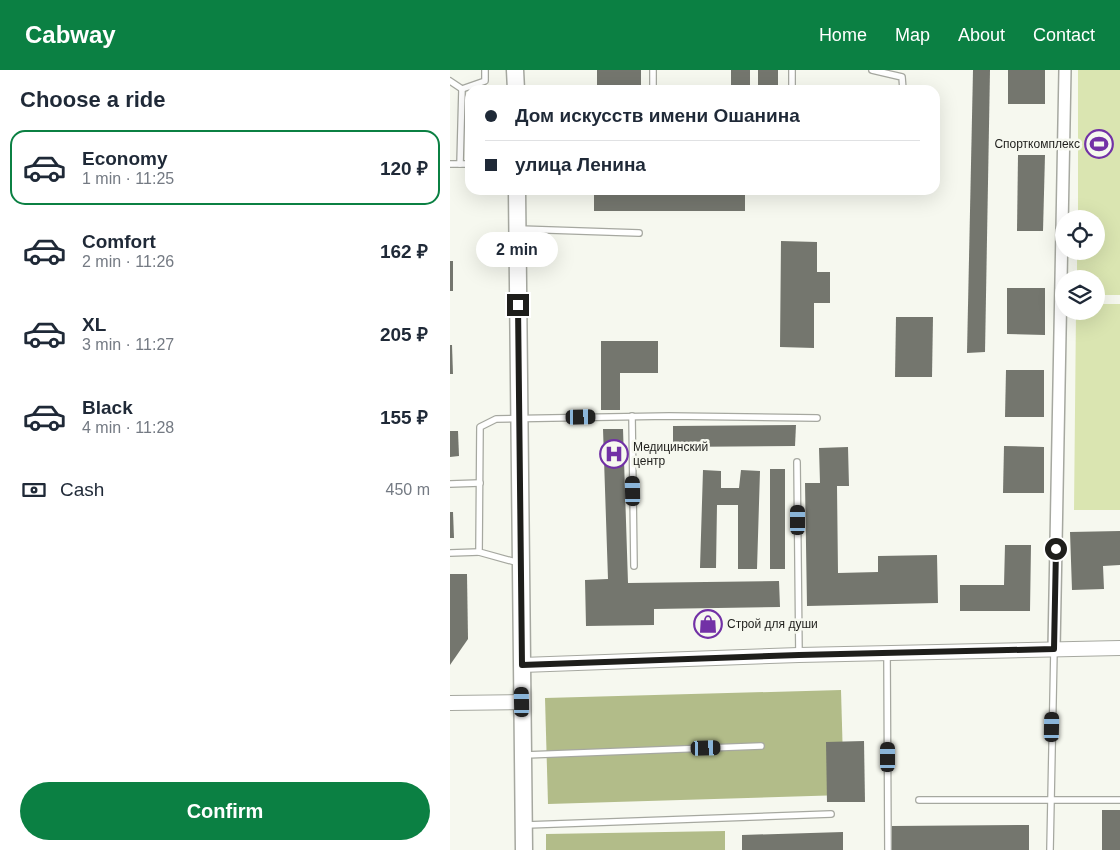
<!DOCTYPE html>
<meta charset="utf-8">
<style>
:root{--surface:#fff;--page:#f2f2f3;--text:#1f2937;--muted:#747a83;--line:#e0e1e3;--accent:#0b8043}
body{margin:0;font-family:Helvetica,sans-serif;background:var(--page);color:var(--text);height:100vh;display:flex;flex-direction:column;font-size:19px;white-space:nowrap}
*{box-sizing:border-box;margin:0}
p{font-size:16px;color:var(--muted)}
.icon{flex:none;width:28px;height:28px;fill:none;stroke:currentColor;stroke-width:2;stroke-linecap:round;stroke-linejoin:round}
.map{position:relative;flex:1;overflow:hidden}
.drawer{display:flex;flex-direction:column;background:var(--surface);width:450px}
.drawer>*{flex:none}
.top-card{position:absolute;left:15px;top:15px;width:475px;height:110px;border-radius:15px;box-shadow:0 5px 20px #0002;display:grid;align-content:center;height:110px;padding:0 20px;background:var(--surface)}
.controls{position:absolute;left:605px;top:140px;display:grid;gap:10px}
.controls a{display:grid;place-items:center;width:50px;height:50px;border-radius:50%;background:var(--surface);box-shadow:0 5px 20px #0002;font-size:25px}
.end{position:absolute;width:22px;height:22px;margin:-11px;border:6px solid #1e1e1b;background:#fff;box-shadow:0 0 0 2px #fff}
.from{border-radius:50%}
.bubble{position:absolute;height:35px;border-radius:18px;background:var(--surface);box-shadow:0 5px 20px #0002;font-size:16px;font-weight:700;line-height:35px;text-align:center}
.car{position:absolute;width:15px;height:30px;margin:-15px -8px;border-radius:6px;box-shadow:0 0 4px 1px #0007;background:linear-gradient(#222 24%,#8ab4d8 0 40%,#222 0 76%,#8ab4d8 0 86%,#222 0)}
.top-card b{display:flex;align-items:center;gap:18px;height:48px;font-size:19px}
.top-card b+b{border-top:1px solid var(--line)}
.top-card i{width:12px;height:12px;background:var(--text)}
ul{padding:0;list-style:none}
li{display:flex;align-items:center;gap:15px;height:75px;margin:0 10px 8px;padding:0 10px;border:2px solid transparent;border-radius:15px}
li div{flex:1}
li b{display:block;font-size:19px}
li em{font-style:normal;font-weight:700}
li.current{border-color:var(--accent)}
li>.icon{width:45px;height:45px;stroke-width:1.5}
h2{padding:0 20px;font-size:22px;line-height:60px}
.pay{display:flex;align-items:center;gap:12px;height:55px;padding:0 20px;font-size:19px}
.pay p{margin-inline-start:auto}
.button{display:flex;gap:10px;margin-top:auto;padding:10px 20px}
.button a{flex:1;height:58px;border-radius:30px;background:var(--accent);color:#fff;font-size:20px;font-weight:700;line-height:58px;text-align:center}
header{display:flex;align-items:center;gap:30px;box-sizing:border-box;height:70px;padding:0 25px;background:var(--accent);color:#fff}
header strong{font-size:24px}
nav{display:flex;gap:28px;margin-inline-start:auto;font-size:18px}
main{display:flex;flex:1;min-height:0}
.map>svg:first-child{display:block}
.green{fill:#dae5b1}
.forest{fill:#b2bc89}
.building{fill:#74766e}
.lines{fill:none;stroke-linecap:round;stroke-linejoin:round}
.service-casing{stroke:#a6a8a0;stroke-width:8}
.minor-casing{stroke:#a6a8a0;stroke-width:14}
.tertiary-casing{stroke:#a6a8a0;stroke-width:16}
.secondary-casing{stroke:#a6a8a0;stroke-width:19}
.service{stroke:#fff;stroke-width:5.5}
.minor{stroke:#fff;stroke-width:11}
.tertiary{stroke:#fff;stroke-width:14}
.secondary{stroke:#fff;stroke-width:16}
.route{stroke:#1e1e1b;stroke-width:6}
.labels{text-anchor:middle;stroke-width:5;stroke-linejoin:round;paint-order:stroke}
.poi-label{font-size:12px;fill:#1e1e1b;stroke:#f6f8ef;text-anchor:start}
</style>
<header>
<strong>Cabway</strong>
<nav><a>Home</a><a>Map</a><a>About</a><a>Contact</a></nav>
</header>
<main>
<section class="drawer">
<h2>Choose a ride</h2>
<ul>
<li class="current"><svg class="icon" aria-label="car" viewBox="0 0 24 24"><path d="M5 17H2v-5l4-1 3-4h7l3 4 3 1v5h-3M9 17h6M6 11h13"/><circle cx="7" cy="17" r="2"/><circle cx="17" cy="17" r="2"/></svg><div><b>Economy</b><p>1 min · 11:25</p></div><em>120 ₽</em></li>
<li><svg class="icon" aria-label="car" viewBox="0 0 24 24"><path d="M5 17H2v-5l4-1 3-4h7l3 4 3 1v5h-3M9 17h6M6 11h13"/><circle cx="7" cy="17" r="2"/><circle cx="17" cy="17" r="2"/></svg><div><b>Comfort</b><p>2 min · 11:26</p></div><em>162 ₽</em></li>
<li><svg class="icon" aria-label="car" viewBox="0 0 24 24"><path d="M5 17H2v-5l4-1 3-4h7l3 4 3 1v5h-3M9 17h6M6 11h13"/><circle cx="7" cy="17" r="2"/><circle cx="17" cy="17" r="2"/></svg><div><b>XL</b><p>3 min · 11:27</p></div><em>205 ₽</em></li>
<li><svg class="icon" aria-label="car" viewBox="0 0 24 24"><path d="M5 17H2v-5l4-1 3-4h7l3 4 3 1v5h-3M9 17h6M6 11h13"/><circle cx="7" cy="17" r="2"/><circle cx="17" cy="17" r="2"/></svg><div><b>Black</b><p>4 min · 11:28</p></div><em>155 ₽</em></li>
</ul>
<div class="pay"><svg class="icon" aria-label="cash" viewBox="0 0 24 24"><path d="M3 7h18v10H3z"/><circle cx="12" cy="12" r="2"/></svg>Cash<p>450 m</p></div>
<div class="button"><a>Confirm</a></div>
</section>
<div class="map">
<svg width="670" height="780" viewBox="0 0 670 780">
<rect width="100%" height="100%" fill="#f6f8ef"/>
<!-- green -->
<g class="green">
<path d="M 628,0 L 670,0 L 670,225 L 646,225 L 646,209 L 627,209 L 627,181 L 646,181 L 646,149 L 628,149 Z"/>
<path d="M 646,234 L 670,234 L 670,440 L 624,440 L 626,241 L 646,241 Z"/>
</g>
<!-- forest -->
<g class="forest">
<path d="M 391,620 L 394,725 L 98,734 L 95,628 Z"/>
<path d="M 275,761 L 275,780 L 96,780 L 96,764 Z"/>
</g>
<!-- building -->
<g class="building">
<rect x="147" y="0" width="44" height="20"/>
<rect x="281" y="0" width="19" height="20"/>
<rect x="308" y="0" width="20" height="20"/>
<path d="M 523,0 L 540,0 L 535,282 L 517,283 Z"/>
<rect x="558" y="0" width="37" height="34"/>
<path d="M 568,85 L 595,85 L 593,161 L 567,161 Z"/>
<rect x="144" y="120" width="151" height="21"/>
<path d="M 331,171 L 367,172 L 367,202 L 380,202 L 380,233 L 364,233 L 364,278 L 330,277 Z"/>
<rect x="0" y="191" width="3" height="30"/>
<path d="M 557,218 L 595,218 L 595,265 L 557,264 Z"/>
<path d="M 446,247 L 483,247 L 482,307 L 445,307 Z"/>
<path d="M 151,271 L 208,271 L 208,303 L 170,303 L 170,340 L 151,340 Z"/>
<path d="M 0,275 L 2,275 L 3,304 L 0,304 Z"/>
<path d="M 556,300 L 594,300 L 594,347 L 555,347 Z"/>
<path d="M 346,355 L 345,376 L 223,377 L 223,356 Z"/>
<path d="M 153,359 L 173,359 L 178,513 L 329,511 L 330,537 L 204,539 L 204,555 L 136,556 L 135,510 L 158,509 Z"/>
<path d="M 0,361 L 8,361 L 9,386 L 0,387 Z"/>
<path d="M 554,376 L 594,377 L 594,423 L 553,423 Z"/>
<path d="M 398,377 L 399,416 L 387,416 L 388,503 L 428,502 L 428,486 L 487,485 L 488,533 L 357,536 L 355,413 L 370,413 L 369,378 Z"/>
<rect x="320" y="399" width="15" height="100"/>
<path d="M 253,400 L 271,401 L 271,418 L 289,418 L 291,400 L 310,401 L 307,499 L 288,499 L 288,435 L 267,435 L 266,498 L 250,498 Z"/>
<path d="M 0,442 L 3,442 L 4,468 L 0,468 Z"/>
<path d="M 670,461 L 670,495 L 653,496 L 654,519 L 622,520 L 620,462 Z"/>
<path d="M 555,475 L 581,475 L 580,541 L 510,541 L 510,515 L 554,515 Z"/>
<path d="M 0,504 L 17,504 L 18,569 L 0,595 Z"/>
<path d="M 414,671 L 415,732 L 377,732 L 376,672 Z"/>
<rect x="652" y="740" width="18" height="40"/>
<path d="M 579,755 L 579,780 L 442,780 L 442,756 Z"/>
<path d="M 393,762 L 393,780 L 292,780 L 292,765 Z"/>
</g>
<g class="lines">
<defs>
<g id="service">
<path d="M 203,0 L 203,20"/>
<path d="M 342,0 L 342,20"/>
<path d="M 422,0 L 452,7 L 453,20"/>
<path d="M 0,11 L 12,19"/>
<path d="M 12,19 L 10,94 L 20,94"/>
<path d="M 12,19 L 35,11 L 35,0"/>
<path d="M 0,94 L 10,94"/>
<path d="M 69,159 L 189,163"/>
<path d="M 182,346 L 184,496"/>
<path d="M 347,392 L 349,585"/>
<path d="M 0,414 L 30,413"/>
<path d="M 0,483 L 29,482"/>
<path d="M 69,493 L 29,482 L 30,357 L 46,349 L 219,346 L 367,348"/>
<path d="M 437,583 L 438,780"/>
<path d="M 75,685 L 311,676"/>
<path d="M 469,730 L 670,730"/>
<path d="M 76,755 L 381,744"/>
<path d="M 600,780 L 604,580"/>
</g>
<path id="minor" d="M 604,579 L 615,0"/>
<g id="tertiary">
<path d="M 72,595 L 349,585 L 670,578"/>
<path d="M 0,633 L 72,632"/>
</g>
<g id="secondary">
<path d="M 65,0 L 66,20"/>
<path d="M 67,120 L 74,780"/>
</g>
</defs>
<!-- service casing -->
<use href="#service" class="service-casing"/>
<!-- minor casing -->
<use href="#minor" class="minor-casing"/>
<!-- tertiary casing -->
<use href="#tertiary" class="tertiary-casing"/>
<!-- secondary casing -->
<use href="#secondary" class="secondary-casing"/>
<!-- service -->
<use href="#service" class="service"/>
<!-- minor -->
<use href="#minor" class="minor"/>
<!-- tertiary -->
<use href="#tertiary" class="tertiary"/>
<!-- secondary -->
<use href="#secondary" class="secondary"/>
</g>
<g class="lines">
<!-- route -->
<path class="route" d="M 68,235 L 72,595 L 349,585 L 604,579 L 606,479"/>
</g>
<!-- icons -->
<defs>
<symbol id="stadium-ring" viewBox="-11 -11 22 22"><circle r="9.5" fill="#f6f8ef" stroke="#7231a6" stroke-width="1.5"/><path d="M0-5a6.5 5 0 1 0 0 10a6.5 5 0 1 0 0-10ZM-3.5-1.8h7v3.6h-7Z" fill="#7231a6"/></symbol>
<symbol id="hospital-ring" viewBox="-11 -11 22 22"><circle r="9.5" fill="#f6f8ef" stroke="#7231a6" stroke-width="1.5"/><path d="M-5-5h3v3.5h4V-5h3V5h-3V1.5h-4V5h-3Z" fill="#7231a6"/></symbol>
<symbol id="shop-ring" viewBox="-11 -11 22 22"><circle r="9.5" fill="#f6f8ef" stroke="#7231a6" stroke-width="1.5"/><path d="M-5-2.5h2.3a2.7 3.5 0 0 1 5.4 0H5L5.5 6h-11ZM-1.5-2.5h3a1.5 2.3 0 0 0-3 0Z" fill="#7231a6"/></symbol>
</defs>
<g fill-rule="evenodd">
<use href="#stadium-ring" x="633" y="58" width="32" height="32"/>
<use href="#hospital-ring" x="148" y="368" width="32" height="32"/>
<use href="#shop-ring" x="242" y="538" width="32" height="32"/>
</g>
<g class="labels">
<!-- poi labels -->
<g class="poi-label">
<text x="630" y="78" text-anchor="end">Спорткомплекс</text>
<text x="183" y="381">Медицинский<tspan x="183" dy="14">центр</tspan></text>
<text x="277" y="558">Строй для души</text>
</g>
</g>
</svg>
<div class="controls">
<a><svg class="icon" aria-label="locate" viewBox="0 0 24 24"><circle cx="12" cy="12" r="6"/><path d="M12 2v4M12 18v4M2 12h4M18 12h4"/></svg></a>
<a><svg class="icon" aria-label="layers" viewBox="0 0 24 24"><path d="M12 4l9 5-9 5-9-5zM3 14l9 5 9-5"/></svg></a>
</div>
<i class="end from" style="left:606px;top:479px"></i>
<i class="end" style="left:68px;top:235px"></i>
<div class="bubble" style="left:26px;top:162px;width:82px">2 min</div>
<i class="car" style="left:131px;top:347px;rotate:89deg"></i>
<i class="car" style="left:183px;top:421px;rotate:359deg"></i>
<i class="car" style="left:348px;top:450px;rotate:0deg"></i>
<i class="car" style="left:72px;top:632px;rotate:359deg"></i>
<i class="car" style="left:602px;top:657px;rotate:1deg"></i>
<i class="car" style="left:256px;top:678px;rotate:88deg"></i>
<i class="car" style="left:438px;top:687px;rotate:0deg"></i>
<div class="top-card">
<b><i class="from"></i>Дом искусств имени Ошанина</b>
<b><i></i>улица Ленина</b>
</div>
</div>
</main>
